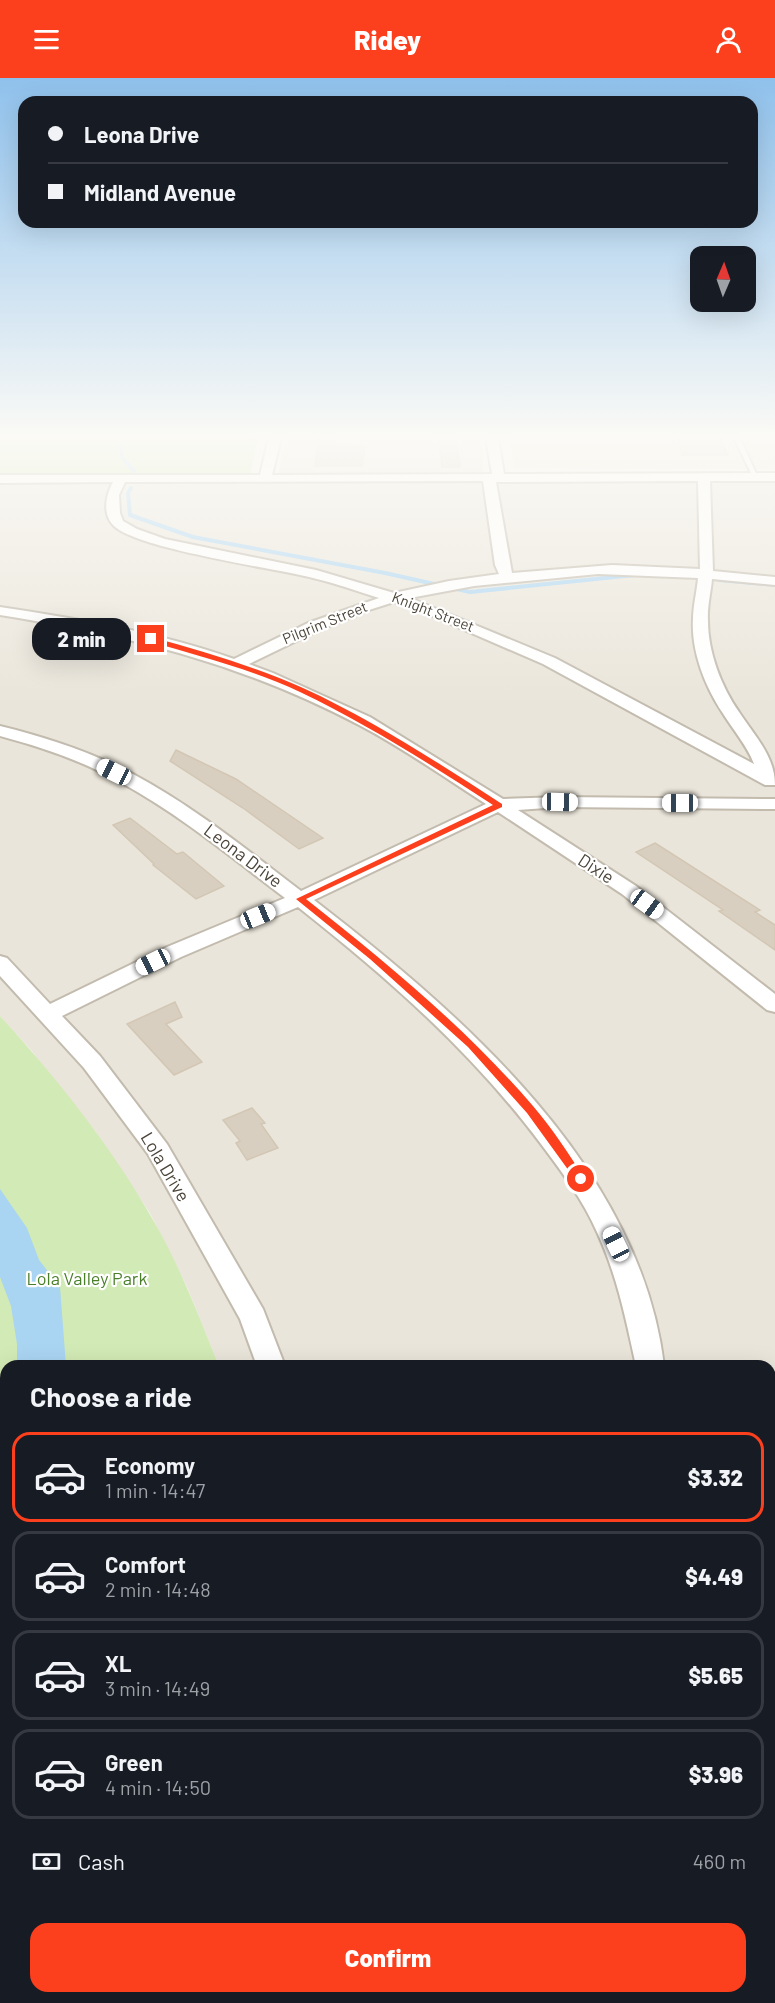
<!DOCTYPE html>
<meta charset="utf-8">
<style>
:root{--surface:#171b24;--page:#242831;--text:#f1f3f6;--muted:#9ea1a6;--line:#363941;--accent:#fc3f1d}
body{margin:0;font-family:Barlow,sans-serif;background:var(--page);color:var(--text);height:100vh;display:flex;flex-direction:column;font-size:22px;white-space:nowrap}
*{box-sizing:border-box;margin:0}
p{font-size:20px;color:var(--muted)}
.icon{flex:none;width:33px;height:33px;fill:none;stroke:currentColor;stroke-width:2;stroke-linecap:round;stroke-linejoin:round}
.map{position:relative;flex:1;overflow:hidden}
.side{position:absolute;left:0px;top:1282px;width:776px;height:644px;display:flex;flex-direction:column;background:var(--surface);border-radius:18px 18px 0 0;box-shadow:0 6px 24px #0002}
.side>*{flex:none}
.top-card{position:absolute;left:18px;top:18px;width:740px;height:132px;border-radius:18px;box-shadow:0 6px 24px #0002;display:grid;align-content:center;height:132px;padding:0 30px;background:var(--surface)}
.needle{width:39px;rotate:2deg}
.tools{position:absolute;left:690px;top:168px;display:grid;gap:12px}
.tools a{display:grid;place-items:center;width:66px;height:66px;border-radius:12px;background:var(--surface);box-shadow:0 6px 24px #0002;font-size:30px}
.end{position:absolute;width:27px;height:27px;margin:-14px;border:8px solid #fc3f1d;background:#fff;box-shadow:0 0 0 3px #fff}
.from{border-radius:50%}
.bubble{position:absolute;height:42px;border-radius:18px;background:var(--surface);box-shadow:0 6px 24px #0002;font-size:20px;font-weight:800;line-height:42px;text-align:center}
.car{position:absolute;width:18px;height:36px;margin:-18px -9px;border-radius:8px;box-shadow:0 0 4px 2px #0007;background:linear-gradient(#fff 24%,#345 0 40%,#fff 0 76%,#345 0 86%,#fff 0)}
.top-card b{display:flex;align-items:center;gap:21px;height:57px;font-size:22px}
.top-card b+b{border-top:2px solid var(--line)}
.top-card i{width:15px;height:15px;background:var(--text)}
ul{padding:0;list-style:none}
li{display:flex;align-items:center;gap:18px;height:90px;margin:0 12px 9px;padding:0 18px;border:3px solid var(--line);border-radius:18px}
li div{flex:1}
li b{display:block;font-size:22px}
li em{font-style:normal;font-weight:800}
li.current{border-color:var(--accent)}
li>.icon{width:54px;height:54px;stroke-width:1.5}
h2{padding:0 30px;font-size:27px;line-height:72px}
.pay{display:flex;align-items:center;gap:15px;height:66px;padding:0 30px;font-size:22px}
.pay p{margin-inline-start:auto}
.cta{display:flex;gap:12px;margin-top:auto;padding:12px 30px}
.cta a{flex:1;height:69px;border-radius:18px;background:var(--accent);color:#fff;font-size:24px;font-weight:800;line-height:69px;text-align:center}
header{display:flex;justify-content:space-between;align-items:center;height:78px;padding:0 30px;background:var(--accent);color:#fff;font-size:27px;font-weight:800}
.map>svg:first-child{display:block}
.residential{fill:#eae5da}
.education{fill:#efe8d6}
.green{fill:#d2eab5}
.water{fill:#a9d4f2}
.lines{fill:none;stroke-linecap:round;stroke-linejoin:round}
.stream{stroke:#a9d4f2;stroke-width:4}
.building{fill:#d8cfc1;stroke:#d3c7b4;stroke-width:1.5}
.lane-casing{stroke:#c2bbae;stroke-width:4}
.street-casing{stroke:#c2bbae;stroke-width:4}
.lane{fill:#fff;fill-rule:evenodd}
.street{fill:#fff;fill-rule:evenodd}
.route{fill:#fc3f1d}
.labels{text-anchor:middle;stroke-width:4.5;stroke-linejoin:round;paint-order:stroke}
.far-street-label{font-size:15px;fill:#4b4439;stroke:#fff}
.street-label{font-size:18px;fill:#4b4439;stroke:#fff}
.park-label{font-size:18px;fill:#4a7f2a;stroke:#fff}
</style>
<header><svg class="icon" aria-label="menu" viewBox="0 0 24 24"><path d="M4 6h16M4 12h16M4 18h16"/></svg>Ridey<svg class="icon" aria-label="person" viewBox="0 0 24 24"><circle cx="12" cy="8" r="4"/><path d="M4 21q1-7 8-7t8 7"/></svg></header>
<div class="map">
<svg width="775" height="1925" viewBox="0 0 775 1925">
<rect width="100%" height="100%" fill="#f6f3ec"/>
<!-- residential -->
<g class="residential">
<path d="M 287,360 L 480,360 L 484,397 L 278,397 Z"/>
<path d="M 775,402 L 775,1925 L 175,1925 L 175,1920 L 770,1920 L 770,1288 L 219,1288 L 188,1211 L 150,1135 L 96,1054 L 31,972 L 0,938 L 0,403 Z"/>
</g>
<!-- education -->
<path class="education" d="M 510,360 L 775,360 L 775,391 L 514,390 Z"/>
<!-- green -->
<g class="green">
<path d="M 0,360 L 258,360 L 250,398 L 0,397 Z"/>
<path d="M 0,938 C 55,998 108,1064 149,1135 C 178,1183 198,1236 219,1288 L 6,1288 L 6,1920 L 175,1920 L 175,1925 L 0,1925 Z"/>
</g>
<!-- water -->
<g class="water">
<path d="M 0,1111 L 27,1150 L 39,1182 L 60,1209 L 66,1288 L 17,1288 L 17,1266 L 11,1228 L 0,1199 Z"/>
<path d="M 6,1455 L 6,1725 L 0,1740 L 0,1475 Z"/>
</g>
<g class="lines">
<!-- stream -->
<g class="stream">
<path d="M 127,360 L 120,370 L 123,381 L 134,393"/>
<path d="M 131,410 L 128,415 L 130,437 L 193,459 L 385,495 L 470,514 L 635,497"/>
<path d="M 719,502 L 775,507"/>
</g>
</g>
<!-- building -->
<g class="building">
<path d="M 318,360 L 336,360 L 335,367 L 365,368 L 362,388 L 315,388 Z"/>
<path d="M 677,360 L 720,360 L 728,377 L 682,377 Z"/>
<path d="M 439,362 L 456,362 L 460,389 L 442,389 Z"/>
<path d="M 176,672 L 236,701 L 323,760 L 299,771 L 243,730 L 170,683 Z"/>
<path d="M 130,740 L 177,776 L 183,774 L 224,808 L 196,821 L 153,787 L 154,786 L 113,747 Z"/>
<path d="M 655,765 L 760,832 L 755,834 L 775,847 L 775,872 L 719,833 L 723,832 L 636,774 Z"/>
<path d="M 175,924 L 182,939 L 166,946 L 202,984 L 174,997 L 127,946 Z"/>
<path d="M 252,1030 L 265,1045 L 261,1046 L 278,1070 L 247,1082 L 236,1065 L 240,1063 L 223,1042 Z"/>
</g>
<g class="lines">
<defs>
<path id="lane" d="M 734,360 L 740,360 L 758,400 L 753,399 Z"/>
<g id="street">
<path d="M 269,360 L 281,360 L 272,397 L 492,396 L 486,360 L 498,360 L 504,396 L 775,395 L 775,403 L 710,403 L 713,493 L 775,499 L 775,507 L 712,501 C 711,514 707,529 708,543 C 708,574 721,608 739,634 C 754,657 775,678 775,707 L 765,707 L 543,586 L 416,531 L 394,524 L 372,531 L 319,552 L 249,586 L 273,595 L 370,639 L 503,721 L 560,719 L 775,721 L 775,731 L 560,729 L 518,732 L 636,808 L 775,916 L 775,934 L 767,932 L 622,816 L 498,734 L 314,822 C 462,936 641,1091 664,1288 L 636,1288 C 626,1242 617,1197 597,1154 C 583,1122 562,1094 541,1066 C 472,974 388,900 298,829 L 181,879 L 62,938 L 100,978 L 167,1066 L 263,1231 L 285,1288 L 257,1288 L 240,1241 L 148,1076 L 84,990 L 0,898 L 0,878 L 7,880 L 50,926 L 167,869 L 285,820 C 232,780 179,736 120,704 C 83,683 41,669 0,658 L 0,648 C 45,659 91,674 133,696 C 193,728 247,772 301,813 L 486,726 C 444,699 403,670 359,647 C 241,585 131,558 0,537 L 0,529 C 79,541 159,554 234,581 L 308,545 L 379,520 C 357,513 335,505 313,500 C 274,490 136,471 113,447 C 102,435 106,417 113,404 L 0,405 L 0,397 L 260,397 ZM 483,403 L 495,487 L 499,496 L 449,503 L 394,515 L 316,492 L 165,461 L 137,451 L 123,443 L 120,435 L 119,417 L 125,404 ZM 698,403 L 700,491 L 612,487 L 512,495 L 496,404 ZM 598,496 L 698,500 C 697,513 693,528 693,541 C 691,573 705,608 722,634 C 733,652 747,667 754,686 L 555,580 L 410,520 L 474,508 Z"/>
<rect x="770" y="1326" width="5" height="26"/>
<rect x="211" y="1920" width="40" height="5"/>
<path d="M 723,1920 L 763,1920 L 764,1925 L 724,1925 Z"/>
</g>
</defs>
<!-- lane casing -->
<use href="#lane" class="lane-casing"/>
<!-- street casing -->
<use href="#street" class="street-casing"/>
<!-- lane -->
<use href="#lane" class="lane"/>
<!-- street -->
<use href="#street" class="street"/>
</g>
<!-- sky -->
<linearGradient id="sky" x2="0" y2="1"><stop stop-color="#8fc1ec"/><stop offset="0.57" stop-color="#fbfaf6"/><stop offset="1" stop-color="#fbfaf6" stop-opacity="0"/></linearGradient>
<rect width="775" height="629" fill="url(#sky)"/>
<!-- route -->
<path class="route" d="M 151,559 C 202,573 254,588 303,610 C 373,642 437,684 502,726 L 502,729 L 306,821 C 387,885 466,950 533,1028 C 552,1050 568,1075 584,1099 L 584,1104 L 577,1104 L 527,1035 L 468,969 L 370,881 L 296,821 L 493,727 C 430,686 367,646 300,614 C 251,591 199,578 148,563 Z"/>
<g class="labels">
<!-- far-street labels -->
<g class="far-street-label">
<text transform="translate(433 534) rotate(21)" y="5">Knight Street</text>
<text transform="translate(325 545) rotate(-22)" y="5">Pilgrim Street</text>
</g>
<!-- street labels -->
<g class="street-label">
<text transform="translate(243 778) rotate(37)" y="6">Leona Drive</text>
<text transform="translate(596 791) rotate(33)" y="6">Dixie</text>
<text transform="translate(165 1089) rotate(59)" y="6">Lola Drive</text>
</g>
<!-- park labels -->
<g class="park-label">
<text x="87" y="1207">Lola Valley Park</text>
</g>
</g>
</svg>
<div class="tools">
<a><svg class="needle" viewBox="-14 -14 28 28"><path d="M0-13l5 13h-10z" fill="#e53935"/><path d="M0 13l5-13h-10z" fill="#9ea1a6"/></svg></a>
</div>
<i class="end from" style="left:581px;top:1101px"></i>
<i class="end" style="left:151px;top:561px"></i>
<div class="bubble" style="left:32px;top:540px;width:99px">2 min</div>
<i class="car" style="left:114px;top:694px;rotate:296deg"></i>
<i class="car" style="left:560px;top:724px;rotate:91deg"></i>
<i class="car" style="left:680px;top:725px;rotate:270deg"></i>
<i class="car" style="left:647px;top:826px;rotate:126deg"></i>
<i class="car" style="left:258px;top:838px;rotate:68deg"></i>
<i class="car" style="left:153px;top:884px;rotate:244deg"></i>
<i class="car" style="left:616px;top:1166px;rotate:334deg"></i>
<div class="top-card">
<b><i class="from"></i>Leona Drive</b>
<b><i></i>Midland Avenue</b>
</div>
<section class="side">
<h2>Choose a ride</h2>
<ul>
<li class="current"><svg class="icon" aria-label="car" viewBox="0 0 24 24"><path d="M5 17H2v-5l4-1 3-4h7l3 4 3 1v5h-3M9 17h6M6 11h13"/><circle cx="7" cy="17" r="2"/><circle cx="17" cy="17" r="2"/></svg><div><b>Economy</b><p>1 min · 14:47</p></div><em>$3.32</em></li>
<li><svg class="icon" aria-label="car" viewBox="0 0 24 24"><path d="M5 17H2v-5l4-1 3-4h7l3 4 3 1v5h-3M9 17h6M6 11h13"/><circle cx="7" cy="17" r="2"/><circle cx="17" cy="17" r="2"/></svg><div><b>Comfort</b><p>2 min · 14:48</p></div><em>$4.49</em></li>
<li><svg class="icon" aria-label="car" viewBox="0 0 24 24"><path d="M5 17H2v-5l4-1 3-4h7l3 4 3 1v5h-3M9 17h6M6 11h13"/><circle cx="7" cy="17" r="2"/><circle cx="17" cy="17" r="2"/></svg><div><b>XL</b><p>3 min · 14:49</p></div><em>$5.65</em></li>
<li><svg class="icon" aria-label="car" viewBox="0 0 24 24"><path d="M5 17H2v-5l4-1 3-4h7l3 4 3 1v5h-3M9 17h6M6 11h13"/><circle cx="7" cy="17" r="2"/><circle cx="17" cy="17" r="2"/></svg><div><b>Green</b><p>4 min · 14:50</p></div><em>$3.96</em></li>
</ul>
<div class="pay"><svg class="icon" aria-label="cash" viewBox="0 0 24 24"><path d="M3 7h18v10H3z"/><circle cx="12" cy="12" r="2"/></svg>Cash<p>460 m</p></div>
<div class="cta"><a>Confirm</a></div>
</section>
</div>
